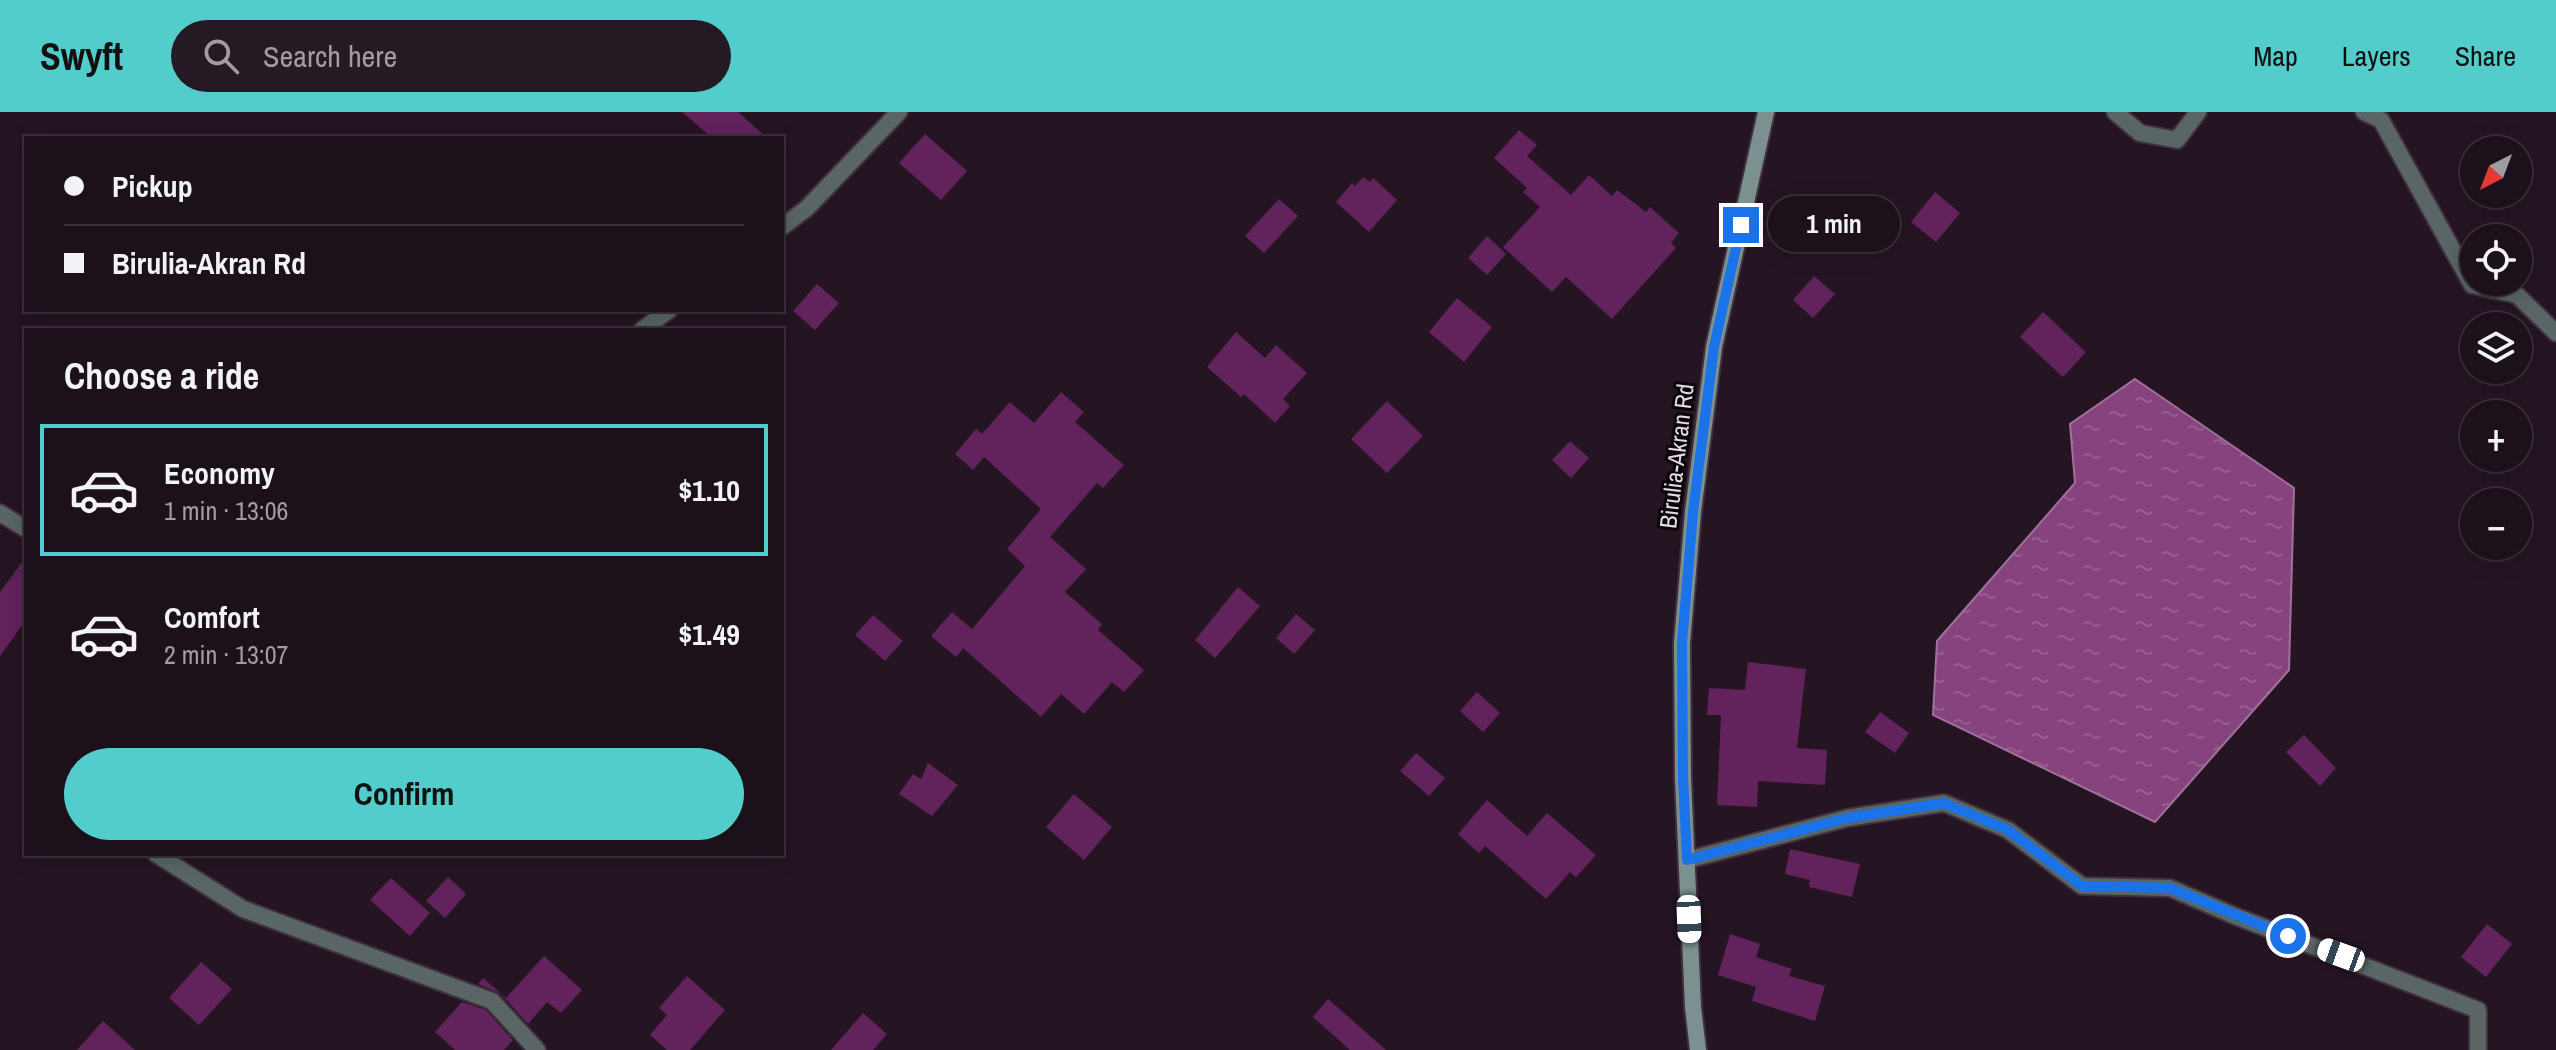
<!DOCTYPE html>
<meta charset="utf-8">
<style>
:root{--surface:#1c101a;--page:#251923;--text:#f1f3f6;--muted:#a09da2;--line:#3a3039;--accent:#52cdcc}
body{margin:0;font-family:"Archivo Narrow",sans-serif;background:var(--page);color:var(--text);height:100vh;display:flex;flex-direction:column;font-size:30px;white-space:nowrap}
*{box-sizing:border-box;margin:0}
p{font-size:26px;color:var(--muted)}
.icon{flex:none;width:44px;height:44px;fill:none;stroke:currentColor;stroke-width:2;stroke-linecap:round;stroke-linejoin:round}
.map{position:relative;flex:1;overflow:hidden}
.panel{position:absolute;left:24px;top:216px;width:760px;height:528px;display:flex;flex-direction:column;background:var(--surface);border-radius:0px;box-shadow:0 4px 20px #0003,0 0 0 2px var(--line)}
.panel>*{flex:none}
.hud{position:absolute;left:24px;top:24px;width:760px;height:176px;border-radius:0px;box-shadow:0 4px 20px #0003,0 0 0 2px var(--line);display:grid;align-content:center;height:176px;padding:0 40px;background:var(--surface)}
.needle{width:52px;rotate:222deg}
.tools{position:absolute;left:2460px;top:24px;display:grid;gap:16px}
.tools a{display:grid;place-items:center;width:72px;height:72px;border-radius:50%;background:var(--surface);box-shadow:0 4px 20px #0003,0 0 0 2px var(--line);font-size:40px}
.end{position:absolute;width:36px;height:36px;margin:-18px;border:10px solid #1a73e8;background:#fff;box-shadow:0 0 0 4px #fff}
.from{border-radius:50%}
.bubble{position:absolute;height:56px;border-radius:28px;background:var(--surface);box-shadow:0 4px 20px #0003,0 0 0 2px var(--line);font-size:26px;font-weight:800;line-height:56px;text-align:center}
.car{position:absolute;width:24px;height:48px;margin:-24px -12px;border-radius:10px;box-shadow:0 0 6px 2px #0007;background:linear-gradient(#fff 24%,#345 0 40%,#fff 0 76%,#345 0 86%,#fff 0)}
.hud b{display:flex;align-items:center;gap:28px;height:76px;font-size:30px}
.hud b+b{border-top:2px solid var(--line)}
.hud i{width:20px;height:20px;background:var(--text)}
ul{padding:0;list-style:none}
li{display:flex;align-items:center;gap:24px;height:132px;margin:0 16px 12px;padding:0 24px;border:4px solid transparent;border-radius:0px}
li div{flex:1}
li b{display:block;font-size:30px}
li em{font-style:normal;font-weight:800}
li.selected{border-color:var(--accent)}
li>.icon{width:72px;height:72px;stroke-width:1.5}
h2{padding:0 40px;font-size:36px;line-height:96px}
.action{display:flex;gap:16px;margin-top:auto;padding:16px 40px}
.action a{flex:1;height:92px;border-radius:48px;background:var(--accent);color:#111;font-size:32px;font-weight:800;line-height:92px;text-align:center}
header{display:flex;align-items:center;gap:48px;box-sizing:border-box;height:112px;padding:0 40px;background:var(--accent);color:#111}
header strong{font-size:38px}
nav{display:flex;gap:44px;margin-inline-start:auto;font-size:28px}
.search{width:560px;height:72px;background:var(--page);display:flex;align-items:center;gap:20px;box-sizing:border-box;padding:0 28px;border-radius:44px;color:var(--muted);font-size:30px}
.map>svg:first-child{display:block}
.water{fill:url(#water-ripples);stroke:#a2709c;stroke-width:2}
.building{fill:#62225b}
.lines{fill:none;stroke-linecap:round;stroke-linejoin:round}
.street-casing{stroke:#40313e;stroke-width:20}
.secondary-casing{stroke:#40313e;stroke-width:20}
.street{stroke:#596665;stroke-width:16}
.secondary{stroke:#7c9090;stroke-width:16}
.route{stroke:#1a73e8;stroke-width:10}
.labels{text-anchor:middle;stroke-width:6;stroke-linejoin:round;paint-order:stroke}
.street-label{font-size:24px;fill:#e5dae3;stroke:#0a0509}
</style>
<header>
<strong>Swyft</strong>
<div class="search"><svg class="icon" aria-label="search" viewBox="0 0 24 24"><circle cx="10" cy="10" r="6"/><path d="M15 15l6 6"/></svg>Search here</div>
<nav><a>Map</a><a>Layers</a><a>Share</a></nav>
</header>
<div class="map">
<svg width="2556" height="938" viewBox="0 0 2556 938">
<defs>
<pattern id="water-ripples" width="26" height="14" patternUnits="userSpaceOnUse" patternTransform="scale(2)"><rect width="26" height="14" fill="#86437d"/><path d="M2 4q2-2 4 0t4 0M15 11q2-2 4 0t4 0" fill="none" stroke="#975e8f"/></pattern>
</defs>
<rect width="100%" height="100%" fill="#251523"/>
<!-- water -->
<path class="water" d="M 2135,267 L 2294,376 L 2289,558 L 2155,710 L 1933,603 L 1937,529 L 2075,371 L 2070,312 Z"/>
<!-- building -->
<g class="building">
<path d="M 682,0 L 738,0 L 767,26 L 712,26 Z"/>
<path d="M 1519,18 L 1537,33 L 1527,44 L 1571,83 L 1589,63 L 1612,84 L 1617,78 L 1646,100 L 1650,95 L 1679,121 L 1671,131 L 1676,136 L 1612,207 L 1566,165 L 1552,180 L 1503,135 L 1540,95 L 1523,80 L 1527,76 L 1494,46 Z"/>
<path d="M 925,22 L 967,59 L 941,88 L 899,51 Z"/>
<path d="M 1363,65 L 1370,70 L 1373,66 L 1397,88 L 1369,120 L 1336,90 L 1352,71 L 1355,74 Z"/>
<path d="M 1935,80 L 1960,101 L 1936,130 L 1911,110 Z"/>
<path d="M 1279,87 L 1298,104 L 1264,141 L 1245,124 Z"/>
<path d="M 1487,124 L 1506,142 L 1487,163 L 1468,146 Z"/>
<path d="M 1814,164 L 1835,182 L 1813,206 L 1793,188 Z"/>
<path d="M 817,172 L 839,191 L 815,218 L 793,199 Z"/>
<path d="M 1457,186 L 1492,215 L 1464,250 L 1429,220 Z"/>
<path d="M 2043,200 L 2086,240 L 2063,265 L 2020,225 Z"/>
<path d="M 1236,220 L 1265,246 L 1276,233 L 1307,261 L 1283,287 L 1290,294 L 1275,311 L 1244,282 L 1241,285 L 1207,255 Z"/>
<path d="M 1061,280 L 1084,300 L 1075,310 L 1124,353 L 1103,376 L 1097,371 L 1050,425 L 1086,457 L 1065,480 L 1102,512 L 1098,518 L 1144,558 L 1124,580 L 1112,570 L 1084,602 L 1061,582 L 1041,605 L 963,536 L 956,545 L 931,524 L 952,500 L 972,517 L 1025,454 L 1007,437 L 1041,397 L 984,345 L 973,358 L 955,342 L 976,317 L 982,322 L 1010,290 L 1034,311 Z"/>
<path d="M 1387,289 L 1423,324 L 1387,361 L 1351,327 Z"/>
<path d="M 1570,329 L 1589,346 L 1571,366 L 1552,348 Z"/>
<path d="M 26,445 L 26,508 L 0,544 L 0,480 Z"/>
<path d="M 1238,475 L 1260,494 L 1215,546 L 1195,528 Z"/>
<path d="M 1296,502 L 1315,518 L 1294,542 L 1276,526 Z"/>
<path d="M 873,503 L 903,529 L 885,549 L 855,523 Z"/>
<path d="M 1748,550 L 1806,557 L 1797,636 L 1827,638 L 1825,673 L 1758,669 L 1757,695 L 1717,693 L 1721,603 L 1707,603 L 1709,576 L 1745,578 Z"/>
<path d="M 1477,580 L 1500,601 L 1483,620 L 1460,599 Z"/>
<path d="M 1880,600 L 1909,621 L 1895,641 L 1865,620 Z"/>
<path d="M 2304,623 L 2336,656 L 2320,674 L 2286,640 Z"/>
<path d="M 1416,641 L 1445,666 L 1429,684 L 1400,659 Z"/>
<path d="M 928,651 L 958,673 L 932,704 L 899,682 L 913,662 L 921,667 Z"/>
<path d="M 1074,682 L 1112,715 L 1084,748 L 1046,715 Z"/>
<path d="M 1487,688 L 1527,724 L 1547,701 L 1596,743 L 1576,765 L 1570,760 L 1546,787 L 1485,734 L 1479,741 L 1458,722 Z"/>
<path d="M 1790,737 L 1860,752 L 1852,785 L 1809,775 L 1810,768 L 1785,762 Z"/>
<path d="M 448,765 L 466,782 L 445,806 L 426,789 Z"/>
<path d="M 391,766 L 430,801 L 410,824 L 370,788 Z"/>
<path d="M 2487,812 L 2512,832 L 2486,865 L 2461,845 Z"/>
<path d="M 1730,822 L 1760,832 L 1756,845 L 1792,857 L 1789,864 L 1825,874 L 1815,909 L 1752,889 L 1756,875 L 1718,863 Z"/>
<path d="M 544,844 L 582,878 L 561,901 L 547,890 L 528,912 L 500,881 L 478,872 L 483,866 L 506,886 Z"/>
<path d="M 201,850 L 232,877 L 199,913 L 169,886 Z"/>
<path d="M 687,864 L 725,898 L 690,938 L 667,938 L 650,923 L 667,903 L 659,896 Z"/>
<path d="M 1328,887 L 1386,938 L 1350,938 L 1313,905 Z"/>
<path d="M 462,890 L 486,898 L 513,928 L 504,938 L 455,938 L 435,920 Z"/>
<path d="M 863,901 L 887,922 L 873,938 L 831,938 Z"/>
<path d="M 103,909 L 135,938 L 77,938 Z"/>
</g>
<g class="lines">
<defs>
<g id="street">
<path d="M 2115,0 L 2140,21 L 2177,28 L 2198,0"/>
<path d="M 2364,0 L 2381,8 L 2472,173 L 2517,183 L 2556,221"/>
<path d="M 782,115 L 807,96 L 899,0"/>
<path d="M 642,218 L 669,198"/>
<path d="M 0,401 L 26,417"/>
<path d="M 156,742 L 243,797 L 492,889 L 537,938"/>
<path d="M 1687,748 L 1847,706 L 1944,691 L 2008,718 L 2082,774 L 2170,776 L 2235,804 L 2478,898 L 2478,938"/>
</g>
<path id="secondary" d="M 1698,938 L 1693,895 L 1683,666 L 1682,531 L 1693,400 L 1714,235 L 1766,0"/>
</defs>
<!-- street casing -->
<use href="#street" class="street-casing"/>
<!-- secondary casing -->
<use href="#secondary" class="secondary-casing"/>
<!-- street -->
<use href="#street" class="street"/>
<!-- secondary -->
<use href="#secondary" class="secondary"/>
</g>
<g class="lines">
<!-- route -->
<path class="route" d="M 1741,113 L 1714,235 L 1693,400 L 1682,531 L 1683,666 L 1687,748 L 1847,706 L 1944,691 L 2008,718 L 2082,774 L 2170,776 L 2288,824"/>
</g>
<g class="labels">
<!-- street labels -->
<g class="street-label">
<text transform="translate(1677 344) rotate(-83)" y="8">Birulia-Akran Rd</text>
</g>
</g>
</svg>
<div class="tools">
<a><svg class="needle" viewBox="-14 -14 28 28"><path d="M0-13l5 13h-10z" fill="#e53935"/><path d="M0 13l5-13h-10z" fill="#a09da2"/></svg></a>
<a><svg class="icon" aria-label="locate" viewBox="0 0 24 24"><circle cx="12" cy="12" r="6"/><path d="M12 2v4M12 18v4M2 12h4M18 12h4"/></svg></a>
<a><svg class="icon" aria-label="layers" viewBox="0 0 24 24"><path d="M12 4l9 5-9 5-9-5zM3 14l9 5 9-5"/></svg></a>
<a>+</a>
<a>−</a>
</div>
<i class="end from" style="left:2288px;top:824px"></i>
<i class="end" style="left:1741px;top:113px"></i>
<div class="bubble" style="left:1768px;top:84px;width:132px">1 min</div>
<i class="car" style="left:1689px;top:807px;rotate:178deg"></i>
<i class="car" style="left:2341px;top:843px;rotate:290deg"></i>
<div class="hud">
<b><i class="from"></i>Pickup</b>
<b><i></i>Birulia-Akran Rd</b>
</div>
<section class="panel">
<h2>Choose a ride</h2>
<ul>
<li class="selected"><svg class="icon" aria-label="car" viewBox="0 0 24 24"><path d="M5 17H2v-5l4-1 3-4h7l3 4 3 1v5h-3M9 17h6M6 11h13"/><circle cx="7" cy="17" r="2"/><circle cx="17" cy="17" r="2"/></svg><div><b>Economy</b><p>1 min · 13:06</p></div><em>$1.10</em></li>
<li><svg class="icon" aria-label="car" viewBox="0 0 24 24"><path d="M5 17H2v-5l4-1 3-4h7l3 4 3 1v5h-3M9 17h6M6 11h13"/><circle cx="7" cy="17" r="2"/><circle cx="17" cy="17" r="2"/></svg><div><b>Comfort</b><p>2 min · 13:07</p></div><em>$1.49</em></li>
</ul>
<div class="action"><a>Confirm</a></div>
</section>
</div>
